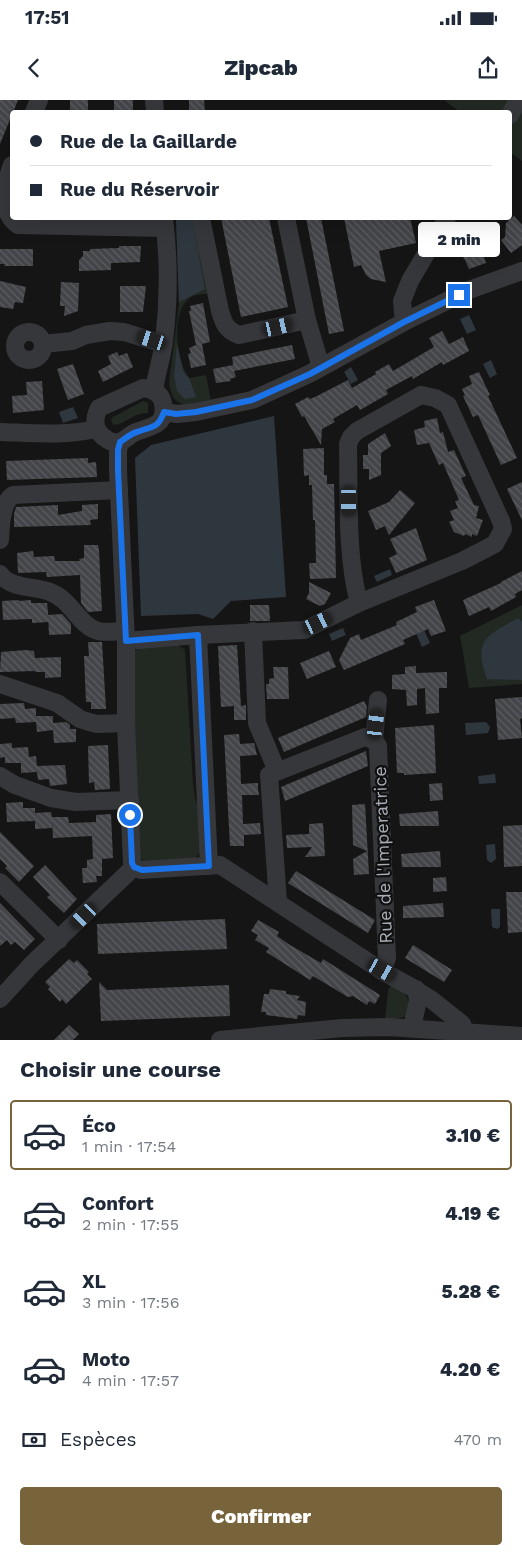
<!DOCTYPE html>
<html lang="fr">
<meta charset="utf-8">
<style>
:root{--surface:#fff;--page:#f6f6f7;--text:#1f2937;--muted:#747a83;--line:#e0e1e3;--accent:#78643b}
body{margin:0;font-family:"Work Sans",sans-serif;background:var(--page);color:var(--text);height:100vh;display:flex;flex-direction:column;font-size:19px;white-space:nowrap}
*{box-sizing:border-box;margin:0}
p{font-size:16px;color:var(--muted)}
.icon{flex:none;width:28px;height:28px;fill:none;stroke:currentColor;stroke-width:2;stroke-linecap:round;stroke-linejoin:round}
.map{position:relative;height:940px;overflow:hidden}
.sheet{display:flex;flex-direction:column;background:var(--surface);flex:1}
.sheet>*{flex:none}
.banner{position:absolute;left:10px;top:10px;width:502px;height:110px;border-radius:5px;box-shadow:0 5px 20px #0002;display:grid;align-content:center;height:110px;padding:0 20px;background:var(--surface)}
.end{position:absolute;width:22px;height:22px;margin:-11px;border:6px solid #1a73e8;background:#fff;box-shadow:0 0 0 2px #fff}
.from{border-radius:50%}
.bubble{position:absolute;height:35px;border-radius:5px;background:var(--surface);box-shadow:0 5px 20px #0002;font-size:16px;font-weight:800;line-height:35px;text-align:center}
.car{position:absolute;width:15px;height:30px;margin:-15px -8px;border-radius:6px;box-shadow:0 0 4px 1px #0007;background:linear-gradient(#222 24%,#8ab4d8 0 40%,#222 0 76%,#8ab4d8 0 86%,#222 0)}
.banner b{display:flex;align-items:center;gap:18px;height:48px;font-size:19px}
.banner b+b{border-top:1px solid var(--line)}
.banner i{width:12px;height:12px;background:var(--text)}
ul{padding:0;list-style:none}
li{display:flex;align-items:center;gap:15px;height:70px;margin:0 10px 8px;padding:0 10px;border:2px solid transparent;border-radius:5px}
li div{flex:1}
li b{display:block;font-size:19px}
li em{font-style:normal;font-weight:800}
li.active{border-color:var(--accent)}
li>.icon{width:45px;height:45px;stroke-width:1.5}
h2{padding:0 20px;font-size:22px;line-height:60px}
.pay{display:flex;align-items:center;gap:12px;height:55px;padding:0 20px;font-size:19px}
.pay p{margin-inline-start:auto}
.button{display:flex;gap:10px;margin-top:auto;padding:10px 20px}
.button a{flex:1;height:58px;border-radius:5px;background:var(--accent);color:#fff;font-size:20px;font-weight:800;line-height:58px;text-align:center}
.status{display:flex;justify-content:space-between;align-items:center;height:35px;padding:0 25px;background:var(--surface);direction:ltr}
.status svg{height:14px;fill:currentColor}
header{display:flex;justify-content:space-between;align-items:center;height:65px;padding:0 20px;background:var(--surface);font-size:22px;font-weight:800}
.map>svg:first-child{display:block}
.green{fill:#212922}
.water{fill:#2f373e}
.building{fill:url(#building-back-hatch)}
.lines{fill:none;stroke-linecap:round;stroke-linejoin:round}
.minor{stroke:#36373b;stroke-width:18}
.route{stroke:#1a73e8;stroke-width:6}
.labels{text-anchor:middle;stroke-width:4.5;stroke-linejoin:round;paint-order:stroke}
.street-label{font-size:18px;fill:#a7acb5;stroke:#101011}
</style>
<div class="status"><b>17:51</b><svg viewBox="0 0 49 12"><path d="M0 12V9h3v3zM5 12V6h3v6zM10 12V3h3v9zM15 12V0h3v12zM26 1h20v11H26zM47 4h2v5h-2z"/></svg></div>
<header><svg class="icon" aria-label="back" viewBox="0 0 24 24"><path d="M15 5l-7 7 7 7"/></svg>Zipcab<svg class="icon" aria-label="share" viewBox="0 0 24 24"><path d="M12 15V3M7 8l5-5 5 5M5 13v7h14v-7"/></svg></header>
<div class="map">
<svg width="522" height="940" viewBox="0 0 522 940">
<defs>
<pattern id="building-back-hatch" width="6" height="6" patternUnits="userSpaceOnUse" patternTransform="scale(1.25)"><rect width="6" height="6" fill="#444549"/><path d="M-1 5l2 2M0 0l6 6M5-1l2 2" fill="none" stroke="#5c5d61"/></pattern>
</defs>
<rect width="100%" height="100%" fill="#151516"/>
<!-- green -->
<g class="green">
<path d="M 444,0 L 522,0 L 522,61 L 510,52 L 510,12 L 460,12 Z"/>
<path d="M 176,118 L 195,118 L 211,193 C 205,194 196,194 191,197 C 170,210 176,261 189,278 L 206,275 L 211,301 C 189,304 173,312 169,282 L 179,204 Z"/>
<path d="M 143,301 L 148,303 L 148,313 C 132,313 125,325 113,325 L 111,320 L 113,317 Z"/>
<path d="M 522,505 L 522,584 L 469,588 L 460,536 Z"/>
<path d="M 178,545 L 185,550 L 193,683 L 195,698 L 200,713 L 201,751 L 194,760 L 148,765 L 140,757 L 131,561 L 134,551 L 144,547 Z"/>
<path d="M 391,884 C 408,895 410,895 408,916 L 396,919 L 385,919 L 388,891 Z"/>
</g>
<!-- water -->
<g class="water">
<path d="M 176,118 L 192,118 L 205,189 L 179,202 Z"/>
<path d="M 469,215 L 476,230 L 467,234 L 460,219 Z"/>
<path d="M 177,244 L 183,271 L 189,278 L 196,297 L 185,299 L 177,291 L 174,275 Z"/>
<path d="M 491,260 L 497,274 L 490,278 L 483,264 Z"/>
<path d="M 351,267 L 358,280 L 351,284 L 344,272 Z"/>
<path d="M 73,307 L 78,318 L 63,323 L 59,312 Z"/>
<path d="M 274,316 L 286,497 L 231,501 L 213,519 L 198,514 L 141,516 L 135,358 L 151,345 Z"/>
<path d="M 390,469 L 392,475 L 377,482 L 374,476 Z"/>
<path d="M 518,518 L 522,522 L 522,580 L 487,579 C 473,540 486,536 518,518 Z"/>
<path d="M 343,528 L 346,535 L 332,541 L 329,534 Z"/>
<path d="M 423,528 L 430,543 L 422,547 L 415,531 Z"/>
<path d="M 486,622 L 490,627 L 488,633 L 466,635 L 465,623 Z"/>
<path d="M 495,674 L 496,683 L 479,684 L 478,676 Z"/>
<path d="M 495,744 L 496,759 L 491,763 L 487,760 L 486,745 Z"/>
<path d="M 491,809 L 500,809 L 500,827 L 497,829 L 492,827 Z"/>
</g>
<!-- building -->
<g class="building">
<path d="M 0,0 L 18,0 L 0,44 Z"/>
<rect x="70" y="0" width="18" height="12"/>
<rect x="114" y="0" width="19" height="12"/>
<path d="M 189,0 L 204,0 L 205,12 L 189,12 Z"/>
<path d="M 514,116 L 522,125 L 522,145 L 511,153 L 501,140 L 505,137 L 506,123 Z"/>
<path d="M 221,118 L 269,118 L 288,207 L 241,217 Z"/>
<path d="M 306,118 L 321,118 L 344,231 L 329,234 Z"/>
<path d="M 344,118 L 410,118 L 416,143 L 379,151 L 386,182 L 371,179 L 366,175 L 361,165 L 354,167 Z"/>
<path d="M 473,127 L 484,141 L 478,146 L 483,154 L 486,163 L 469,169 L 465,160 L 457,149 L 467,141 L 462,135 Z"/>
<path d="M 119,146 L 141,146 L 140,162 L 111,163 L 111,170 L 79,171 L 79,160 L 83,156 L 83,151 L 90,151 L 90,149 L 119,148 Z"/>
<path d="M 0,149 L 33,149 L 33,166 L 4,166 L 5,164 L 0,164 Z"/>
<path d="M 0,181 L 26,187 L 23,203 L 15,202 L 13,209 L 0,207 Z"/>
<path d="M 61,182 L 79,183 L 78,211 L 64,216 L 65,206 L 60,206 Z"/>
<path d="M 120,186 L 146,186 L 143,212 L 120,212 Z"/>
<path d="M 203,203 L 210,242 L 202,244 L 206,265 L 191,268 L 188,254 L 191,253 L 189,248 L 196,245 L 189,211 L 191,211 L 190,206 Z"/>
<path d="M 442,231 L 449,244 L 463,237 L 469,251 L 443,265 L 442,262 L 413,279 L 412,276 L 386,290 L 388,294 L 360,310 L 357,305 L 333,319 L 335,322 L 322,329 L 321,345 L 304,316 L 302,317 L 295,304 L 308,297 L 310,299 L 317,296 L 348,280 L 352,288 L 376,274 L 375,272 L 389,264 L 393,271 L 434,247 L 429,238 Z"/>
<path d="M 292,245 L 295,259 L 234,271 L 236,277 L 230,279 L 231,281 L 216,283 L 213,269 L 233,265 L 234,270 L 232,257 Z"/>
<path d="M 117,252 L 119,256 L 127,253 L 133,267 L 103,282 L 98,271 L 111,264 L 108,256 Z"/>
<path d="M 73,264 L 84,294 L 68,300 L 57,269 Z"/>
<path d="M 479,272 L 490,295 L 488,296 L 517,358 L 501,365 L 478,315 L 473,317 L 463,296 L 465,295 L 462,289 L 472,284 L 469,276 Z"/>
<path d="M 42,281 L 44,310 L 13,313 L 12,296 L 27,295 L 26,282 Z"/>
<path d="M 437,318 L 440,333 L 443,332 L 448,352 L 454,350 L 466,376 L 461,378 L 474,405 L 479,406 L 476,418 L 483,420 L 477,436 L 472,434 L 472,437 L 465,434 L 464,436 L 454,432 L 449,422 L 454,420 L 450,411 L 458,408 L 455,401 L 459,400 L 443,363 L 439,365 L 429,343 L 417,345 L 414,330 L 425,327 L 424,321 Z"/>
<path d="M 385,333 L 391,346 L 381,353 L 381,375 L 369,380 L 369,369 L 363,369 L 363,355 L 368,355 L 368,344 Z"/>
<path d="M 324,348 L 324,375 L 327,375 L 327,384 L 334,384 L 336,478 L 310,479 L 309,463 L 316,463 L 315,420 L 313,420 L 312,385 L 309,385 L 309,375 L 304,376 L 303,349 Z"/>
<path d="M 88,358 L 88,363 L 96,362 L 97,377 L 7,380 L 6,361 Z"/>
<path d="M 522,382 L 522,420 L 507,389 Z"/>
<path d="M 400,390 L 415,403 L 389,435 L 385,426 L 376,430 L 368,411 L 389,402 Z"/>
<path d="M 98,404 L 98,419 L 90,420 L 91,425 L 14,427 L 14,414 L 16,407 L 58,405 L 58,415 L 82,411 L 82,405 Z"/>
<path d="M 416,428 L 427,460 L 396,473 L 389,458 L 397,454 L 390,439 Z"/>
<path d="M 84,445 L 98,445 L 99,450 L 102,511 L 88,512 L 81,503 L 80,475 L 47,477 L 46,472 L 18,473 L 17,453 L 33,451 L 34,457 L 54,456 L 55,461 L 80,461 L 79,459 L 84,458 Z"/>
<path d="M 522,471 L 522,490 L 515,494 L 516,497 L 491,511 L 489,507 L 469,516 L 463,500 L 501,483 L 501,482 Z"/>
<path d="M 309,482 L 331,493 L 325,504 L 320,506 L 306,499 L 309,493 Z"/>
<path d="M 19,500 L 19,501 L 31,500 L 31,503 L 47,503 L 49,522 L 32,523 L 32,519 L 3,520 L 2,501 Z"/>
<path d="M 434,500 L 446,531 L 431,536 L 428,529 L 403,540 L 405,544 L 344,570 L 339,560 L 350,538 L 359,534 L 361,540 L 397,525 L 396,522 L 417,512 L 415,507 Z"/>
<path d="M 250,505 L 269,505 L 270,521 L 250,521 Z"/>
<path d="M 62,514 L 71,524 L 71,534 L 49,535 L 48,515 Z"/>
<path d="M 88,542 L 102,542 L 106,609 L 91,609 L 91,602 L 86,602 L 84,556 L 89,556 Z"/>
<path d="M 237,545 L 241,606 L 246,605 L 246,620 L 234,620 L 234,606 L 221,607 L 218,546 Z"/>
<path d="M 26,550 L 34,551 L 35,558 L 61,557 L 61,577 L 45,578 L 45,572 L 35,572 L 35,571 L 0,572 L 1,552 Z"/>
<path d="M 329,551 L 336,567 L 307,579 L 300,563 Z"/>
<path d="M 416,566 L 416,573 L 447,572 L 447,588 L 439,588 L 439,613 L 426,614 L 425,588 L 417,589 L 417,605 L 407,606 L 406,590 L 392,589 L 392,575 L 405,574 L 405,567 Z"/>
<path d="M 273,567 L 288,567 L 289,599 L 267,599 L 266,584 L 269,584 L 269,579 L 274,578 Z"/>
<path d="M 522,597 L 522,618 L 520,619 L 522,638 L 498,640 L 495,599 Z"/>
<path d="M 364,601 L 367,607 L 366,617 L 284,652 L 278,638 Z"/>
<path d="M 24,603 L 25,609 L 36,608 L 36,616 L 53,616 L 53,623 L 66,622 L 70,625 L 70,629 L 76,629 L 76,642 L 54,643 L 53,630 L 37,632 L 36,622 L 16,623 L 15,618 L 0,619 L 0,604 Z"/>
<path d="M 434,625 L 436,673 L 404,675 L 404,673 L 397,673 L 395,628 Z"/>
<path d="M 239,634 L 240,644 L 254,643 L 257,655 L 240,656 L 241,684 L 258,683 L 258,689 L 259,695 L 242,695 L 243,724 L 260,723 L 261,734 L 244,735 L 244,746 L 230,746 L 224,635 Z"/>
<path d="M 12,643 L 12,648 L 28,647 L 29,657 L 36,656 L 37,666 L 65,665 L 67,684 L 50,686 L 49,679 L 38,680 L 37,672 L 21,673 L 21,663 L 5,663 L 5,657 L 0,658 L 0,644 Z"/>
<path d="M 108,645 L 110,689 L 95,690 L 94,682 L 89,683 L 88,646 Z"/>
<path d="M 366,651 L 368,666 L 285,701 L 281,687 Z"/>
<path d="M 442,683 L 443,700 L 430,701 L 429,684 Z"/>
<path d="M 23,702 L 23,708 L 35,708 L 35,713 L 51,712 L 52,717 L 68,717 L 69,723 L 96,722 L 96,715 L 111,714 L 113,758 L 102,759 L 102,776 L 96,776 L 97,782 L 83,783 L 82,768 L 87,768 L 87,760 L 93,759 L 92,736 L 53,738 L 52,721 L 52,728 L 35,729 L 35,715 L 35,721 L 7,722 L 6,703 Z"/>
<path d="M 365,704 L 369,774 L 354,775 L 353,759 L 367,751 L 353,745 L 352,705 Z"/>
<path d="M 438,711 L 439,726 L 400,726 L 399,714 Z"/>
<path d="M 323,723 L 325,756 L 305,757 L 312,747 L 287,748 L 286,735 L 309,734 L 309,724 Z"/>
<path d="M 522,725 L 522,766 L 504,767 L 503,726 Z"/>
<path d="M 0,732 L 34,766 L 19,782 L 5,768 L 7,766 L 0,759 Z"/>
<path d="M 440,751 L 441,767 L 402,767 L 401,754 Z"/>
<path d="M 45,765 L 77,799 L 64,813 L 47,797 L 50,795 L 33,777 Z"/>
<path d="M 296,771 L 375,820 L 368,833 L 288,783 Z"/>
<path d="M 446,777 L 447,791 L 433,792 L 433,778 Z"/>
<path d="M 506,792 L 522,792 L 522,832 L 508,833 Z"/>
<path d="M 0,803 L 35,839 L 24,850 L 15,842 L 11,845 L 7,840 L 0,846 Z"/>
<path d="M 443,803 L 444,817 L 403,818 L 403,806 Z"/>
<path d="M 225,819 L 227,849 L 98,854 L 97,824 Z"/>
<path d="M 258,820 L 279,832 L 277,836 L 290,845 L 321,863 L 323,859 L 380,895 L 375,904 L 369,901 L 367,905 L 353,896 L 348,897 L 313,876 L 310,880 L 266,852 L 269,848 L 255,840 L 258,835 L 251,831 Z"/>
<path d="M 413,845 L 452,870 L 444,882 L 405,858 Z"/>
<path d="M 69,859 L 74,863 L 77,860 L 89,872 L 87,874 L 92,879 L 66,904 L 62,899 L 60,902 L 48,889 L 50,887 L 45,882 Z"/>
<path d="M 99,882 L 107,890 L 229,885 L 230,916 L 101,921 Z"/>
<path d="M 270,889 L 286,891 L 286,894 L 300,896 L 297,900 L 306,902 L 305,916 L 298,915 L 297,919 L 266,915 L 266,912 L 261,912 L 264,894 L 269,894 Z"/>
<path d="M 69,925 L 79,934 L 73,940 L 54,940 Z"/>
</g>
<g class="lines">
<!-- minor -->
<g class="minor">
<path d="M 154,0 L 155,12"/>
<path d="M 34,12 L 39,0"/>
<path d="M 510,15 L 518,0"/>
<path d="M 12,65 C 4,86 0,113 18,125 L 165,128"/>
<path d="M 201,118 L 220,211 C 224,224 226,230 239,235 L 307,220"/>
<path d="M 286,118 L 307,220 L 321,267"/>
<path d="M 404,222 L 402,201 L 410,181 L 447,118"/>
<circle cx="29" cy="246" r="14"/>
<path d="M 43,244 L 72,241 L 86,235 L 110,231 L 124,232 L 163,244"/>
<path d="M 143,288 C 152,289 161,293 163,303 C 167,326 151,326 136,332 C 130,334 125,341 119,342 C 116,343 111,342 108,340 C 95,333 92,321 99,308 Z"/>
<path d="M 154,291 C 156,274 162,258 164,241 C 169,200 169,159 164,118"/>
<path d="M 164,312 L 177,314 L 196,312 L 252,300 L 309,274 L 404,222 L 469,190 L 522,171"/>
<path d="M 0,332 C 32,333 64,336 96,329"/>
<path d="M 120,342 L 118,350 L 118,370 L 126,541 L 126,623 L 132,763 L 134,767"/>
<path d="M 0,440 C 1,426 1,403 13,395 L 119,390"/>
<path d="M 0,474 C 11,489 34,486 50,492 C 72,500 79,526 98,531 C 105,533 117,531 125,531"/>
<path d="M 253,531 L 257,623 L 277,671"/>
<path d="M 198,535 L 209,766"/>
<path d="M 126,541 L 198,535 L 304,530 L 359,503 L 462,461 L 495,444 L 503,429 L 501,421 L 448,305 L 435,298 L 421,295 L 357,331 L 351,337 L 348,344 C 349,393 346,456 359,503"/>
<path d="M 0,584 L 57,603 L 80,619 L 89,622 L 97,624 L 126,623"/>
<path d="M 378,600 L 374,640 L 378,646 L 387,858 L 382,871"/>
<path d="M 0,676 L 15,685 L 51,698 L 76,702 L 130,700"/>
<path d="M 134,767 L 141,770 L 220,765 L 382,871 L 413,888 L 432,900 L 462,924 L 465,932 L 464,940"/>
<path d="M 0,782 L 59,840"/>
<path d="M 278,802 L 269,675 L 365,637 L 374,640"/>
<path d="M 0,899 L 32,864 L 134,767"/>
<path d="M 412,928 L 418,900 L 416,889"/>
<path d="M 220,940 L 342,928 L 388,927 L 522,936"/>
</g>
</g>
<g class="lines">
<!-- route -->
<path class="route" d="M 130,715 L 132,763 L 134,767 L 142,770 L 209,766 L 198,535 L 126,541 L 118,370 L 118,350 L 120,342 C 125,339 130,334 137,332 C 152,326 158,329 164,312 L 176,314 L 196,312 L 252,300 L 310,274 L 404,222 L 459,195"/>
</g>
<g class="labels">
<!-- street labels -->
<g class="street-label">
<text transform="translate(383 755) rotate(-92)" y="6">Rue de l'Imperatrice</text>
</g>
</g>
</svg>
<i class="end from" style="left:130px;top:715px"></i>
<i class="end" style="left:459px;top:195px"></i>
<div class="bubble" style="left:418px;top:122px;width:82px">2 min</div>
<i class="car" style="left:278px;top:227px;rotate:77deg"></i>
<i class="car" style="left:152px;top:240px;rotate:288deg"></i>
<i class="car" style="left:349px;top:401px;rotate:180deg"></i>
<i class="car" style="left:318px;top:523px;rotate:64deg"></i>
<i class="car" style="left:376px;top:624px;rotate:7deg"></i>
<i class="car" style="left:84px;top:816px;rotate:226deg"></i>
<i class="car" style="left:382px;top:870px;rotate:119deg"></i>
<div class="banner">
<b><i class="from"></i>Rue de la Gaillarde</b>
<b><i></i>Rue du Réservoir</b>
</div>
</div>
<section class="sheet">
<h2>Choisir une course</h2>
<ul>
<li class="active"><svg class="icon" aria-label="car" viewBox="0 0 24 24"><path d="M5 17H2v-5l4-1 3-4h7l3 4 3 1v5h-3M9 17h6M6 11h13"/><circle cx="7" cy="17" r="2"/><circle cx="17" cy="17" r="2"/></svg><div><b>Éco</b><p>1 min · 17:54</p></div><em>3.10 €</em></li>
<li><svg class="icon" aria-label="car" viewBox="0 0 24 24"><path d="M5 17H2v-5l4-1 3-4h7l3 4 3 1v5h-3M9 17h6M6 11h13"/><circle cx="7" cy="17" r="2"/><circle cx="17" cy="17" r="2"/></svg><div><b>Confort</b><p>2 min · 17:55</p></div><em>4.19 €</em></li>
<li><svg class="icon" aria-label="car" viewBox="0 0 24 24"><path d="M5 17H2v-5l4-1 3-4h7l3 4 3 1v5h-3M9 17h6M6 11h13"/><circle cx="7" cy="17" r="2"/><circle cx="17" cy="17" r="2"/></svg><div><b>XL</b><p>3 min · 17:56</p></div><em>5.28 €</em></li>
<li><svg class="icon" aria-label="car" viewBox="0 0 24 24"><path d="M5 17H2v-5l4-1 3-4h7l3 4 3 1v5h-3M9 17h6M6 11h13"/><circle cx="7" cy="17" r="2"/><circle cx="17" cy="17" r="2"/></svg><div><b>Moto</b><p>4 min · 17:57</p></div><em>4.20 €</em></li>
</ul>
<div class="pay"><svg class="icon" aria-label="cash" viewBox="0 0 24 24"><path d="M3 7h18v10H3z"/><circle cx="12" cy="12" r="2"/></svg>Espèces<p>470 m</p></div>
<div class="button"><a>Confirmer</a></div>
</section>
